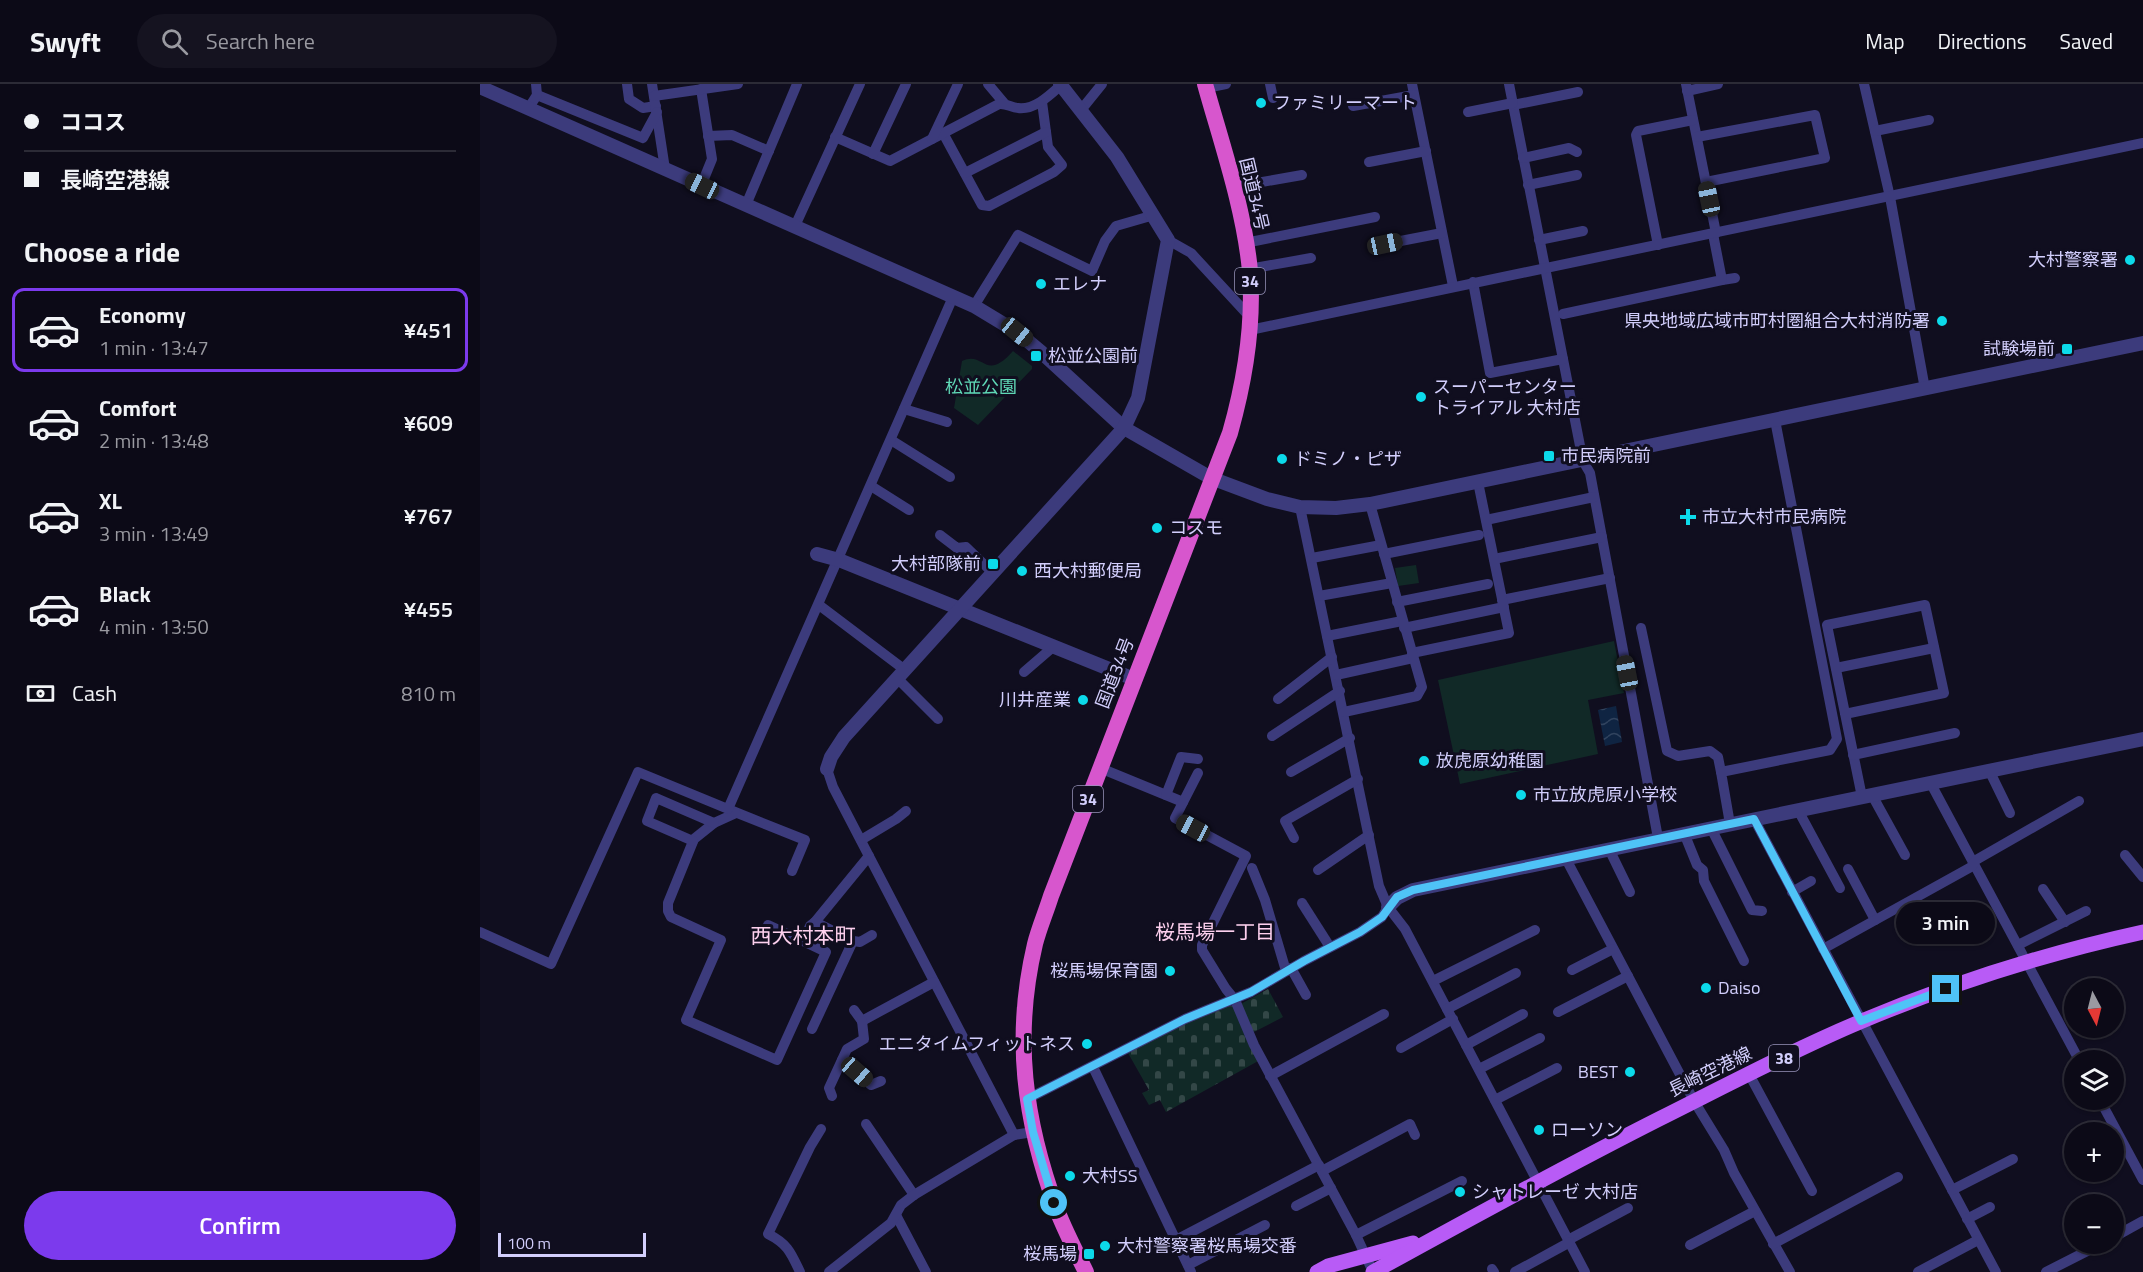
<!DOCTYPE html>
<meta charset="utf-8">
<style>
:root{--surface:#0c0a17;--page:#151320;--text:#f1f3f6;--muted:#9a9aa1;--line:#2c2b36;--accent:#7c3aed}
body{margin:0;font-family:"Titillium Web","Noto Sans JP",sans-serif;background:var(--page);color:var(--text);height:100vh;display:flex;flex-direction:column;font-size:22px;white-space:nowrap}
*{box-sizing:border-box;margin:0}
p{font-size:20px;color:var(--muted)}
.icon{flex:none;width:33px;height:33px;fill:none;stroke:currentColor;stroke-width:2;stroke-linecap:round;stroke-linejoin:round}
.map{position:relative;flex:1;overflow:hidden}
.drawer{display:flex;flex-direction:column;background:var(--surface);width:480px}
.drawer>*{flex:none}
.top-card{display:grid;align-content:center;height:132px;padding:0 24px;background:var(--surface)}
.needle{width:39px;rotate:173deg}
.buttons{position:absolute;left:1584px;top:894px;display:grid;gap:12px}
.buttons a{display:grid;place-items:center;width:60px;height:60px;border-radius:50%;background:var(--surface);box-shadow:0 2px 4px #0004,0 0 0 2px var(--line);font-size:30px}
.scale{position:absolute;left:18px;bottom:15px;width:148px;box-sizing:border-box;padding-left:6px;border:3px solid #d2cefc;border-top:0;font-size:16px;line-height:21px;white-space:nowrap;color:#d2cefc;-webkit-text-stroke:4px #100e1f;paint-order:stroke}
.end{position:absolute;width:27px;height:27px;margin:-14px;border:8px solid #4fc3f7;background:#111;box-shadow:0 0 0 3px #111}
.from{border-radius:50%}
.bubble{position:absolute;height:42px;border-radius:21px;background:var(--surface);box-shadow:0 2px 4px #0004,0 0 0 2px var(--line);font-size:20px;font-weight:600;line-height:42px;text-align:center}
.car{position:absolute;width:18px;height:36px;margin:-18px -9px;border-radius:8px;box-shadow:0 0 4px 2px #0007;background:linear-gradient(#222 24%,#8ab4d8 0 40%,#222 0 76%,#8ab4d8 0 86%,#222 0)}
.top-card b{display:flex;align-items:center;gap:21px;height:57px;font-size:22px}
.top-card b+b{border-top:2px solid var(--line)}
.top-card i{width:15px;height:15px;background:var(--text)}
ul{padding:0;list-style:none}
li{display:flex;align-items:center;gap:18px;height:84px;margin:0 12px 9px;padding:0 12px;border:3px solid transparent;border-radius:12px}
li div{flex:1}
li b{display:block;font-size:22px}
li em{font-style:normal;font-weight:600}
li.current{border-color:var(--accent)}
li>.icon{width:54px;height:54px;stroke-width:1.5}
h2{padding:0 24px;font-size:27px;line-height:72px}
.pay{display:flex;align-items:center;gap:15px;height:66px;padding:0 24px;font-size:22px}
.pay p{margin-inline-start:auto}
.primary-button{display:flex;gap:12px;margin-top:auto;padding:12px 24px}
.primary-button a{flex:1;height:69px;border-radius:36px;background:var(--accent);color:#fff;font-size:24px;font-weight:600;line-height:69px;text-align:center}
header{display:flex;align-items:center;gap:36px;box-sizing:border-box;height:84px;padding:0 30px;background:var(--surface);border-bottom:2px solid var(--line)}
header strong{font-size:28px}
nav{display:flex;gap:33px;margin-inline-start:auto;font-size:21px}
.search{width:420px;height:54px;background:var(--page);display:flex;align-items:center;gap:15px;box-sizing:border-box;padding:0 21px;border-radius:33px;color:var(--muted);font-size:22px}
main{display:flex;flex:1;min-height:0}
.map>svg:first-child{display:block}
.green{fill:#112927}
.cemetery{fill:url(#cemetery-stones)}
.water{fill:url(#water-waves)}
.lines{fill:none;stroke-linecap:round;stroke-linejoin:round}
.minor{stroke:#3c3b7c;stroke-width:10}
.tertiary{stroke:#3c3b7c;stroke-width:14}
.primary{stroke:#b85bf6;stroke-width:15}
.trunk{stroke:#d756cd;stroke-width:16}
.route{stroke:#4fc3f7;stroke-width:8}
.poi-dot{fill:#0cdaea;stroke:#100e1f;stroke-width:2}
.labels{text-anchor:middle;stroke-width:6;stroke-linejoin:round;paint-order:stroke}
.shield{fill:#100e1f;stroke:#9894ba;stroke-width:1.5}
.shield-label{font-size:16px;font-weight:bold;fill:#d2cefc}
.poi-label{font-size:18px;fill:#d2cefc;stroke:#100e1f;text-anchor:start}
.street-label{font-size:18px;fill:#d2cefc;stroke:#100e1f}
.park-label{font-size:18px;fill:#5fd8b6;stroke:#100e1f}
.neighbourhood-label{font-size:20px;fill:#fdd0ee;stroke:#100e1f}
.quarter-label{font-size:21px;fill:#fdd0ee;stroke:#100e1f}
</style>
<header>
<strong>Swyft</strong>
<div class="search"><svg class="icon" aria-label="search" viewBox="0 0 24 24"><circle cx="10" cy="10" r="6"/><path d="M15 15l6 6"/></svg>Search here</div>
<nav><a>Map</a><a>Directions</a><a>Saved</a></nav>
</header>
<main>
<section class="drawer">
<div class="top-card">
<b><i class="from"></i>ココス</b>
<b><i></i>長崎空港線</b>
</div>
<h2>Choose a ride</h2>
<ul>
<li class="current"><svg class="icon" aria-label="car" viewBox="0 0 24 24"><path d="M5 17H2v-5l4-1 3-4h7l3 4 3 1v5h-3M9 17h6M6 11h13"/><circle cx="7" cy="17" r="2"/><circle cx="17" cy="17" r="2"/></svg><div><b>Economy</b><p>1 min · 13:47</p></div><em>¥451</em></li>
<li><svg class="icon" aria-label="car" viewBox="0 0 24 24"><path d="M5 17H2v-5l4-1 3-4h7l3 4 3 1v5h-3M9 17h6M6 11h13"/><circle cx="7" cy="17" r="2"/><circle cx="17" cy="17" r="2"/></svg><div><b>Comfort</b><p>2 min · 13:48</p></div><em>¥609</em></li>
<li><svg class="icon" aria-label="car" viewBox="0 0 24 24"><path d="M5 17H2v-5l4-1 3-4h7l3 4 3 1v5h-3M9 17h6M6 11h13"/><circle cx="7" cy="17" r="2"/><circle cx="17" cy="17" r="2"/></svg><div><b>XL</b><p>3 min · 13:49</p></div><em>¥767</em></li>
<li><svg class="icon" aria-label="car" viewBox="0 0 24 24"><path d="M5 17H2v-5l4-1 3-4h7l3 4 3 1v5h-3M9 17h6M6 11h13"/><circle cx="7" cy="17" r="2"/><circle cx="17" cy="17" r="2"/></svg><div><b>Black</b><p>4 min · 13:50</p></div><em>¥455</em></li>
</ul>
<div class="pay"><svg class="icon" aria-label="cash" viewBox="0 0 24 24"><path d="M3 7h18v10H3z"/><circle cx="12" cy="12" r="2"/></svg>Cash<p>810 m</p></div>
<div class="primary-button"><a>Confirm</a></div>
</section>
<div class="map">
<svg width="1663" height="1188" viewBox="0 0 1663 1188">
<defs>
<pattern id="cemetery-stones" width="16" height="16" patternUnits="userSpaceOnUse" patternTransform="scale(1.5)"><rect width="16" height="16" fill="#112927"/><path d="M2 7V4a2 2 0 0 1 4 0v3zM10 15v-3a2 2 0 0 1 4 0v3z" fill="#334747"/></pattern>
<pattern id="water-waves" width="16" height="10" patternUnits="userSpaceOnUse" patternTransform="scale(1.5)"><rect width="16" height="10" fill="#0f2442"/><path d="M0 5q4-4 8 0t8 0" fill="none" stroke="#31435e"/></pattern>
</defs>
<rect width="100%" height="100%" fill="#100e1f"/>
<!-- green -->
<g class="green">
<path d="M 533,267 L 552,282 L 552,285 L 498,341 L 474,324 L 482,277 C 504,266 505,299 533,267 Z"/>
<path d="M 936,481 L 939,499 L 918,502 L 915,484 Z"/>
<path d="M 1134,557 L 1144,609 L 1108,616 L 1118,670 L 980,700 L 958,596 Z"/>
</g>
<!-- cemetery -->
<g class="cemetery">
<path d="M 788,905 L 803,933 L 772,949 L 759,921 Z"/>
<path d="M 756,921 L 780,976 L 686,1028 L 680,1016 L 669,1021 L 662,1009 L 669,1006 L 648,969 C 682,951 718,927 756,921 Z"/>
</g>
<!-- water -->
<path class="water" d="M 1136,622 L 1142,658 L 1125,662 L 1118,626 Z"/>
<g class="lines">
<!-- minor -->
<g class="minor">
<path d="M 147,0 L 149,15 L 163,24 L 176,22"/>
<path d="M 172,0 L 185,85"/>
<path d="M 508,0 L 524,19"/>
<path d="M 790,0 L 793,14"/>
<path d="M 932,0 L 973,202"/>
<path d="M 1029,0 L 1103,377 L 1110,389 L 1178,754"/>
<path d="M 1206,0 L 1236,149"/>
<path d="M 1384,0 L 1410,113 L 1445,305"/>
<path d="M 726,4 L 746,0"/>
<path d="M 221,5 L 232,75 L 221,102"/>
<path d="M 1207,7 L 1238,0"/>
<path d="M 57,11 L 163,54 L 177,28"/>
<path d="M 174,12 L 258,0"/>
<path d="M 1033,21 L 1098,8"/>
<path d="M 873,22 L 934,11"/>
<path d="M 48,25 L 57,11 L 56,0"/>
<path d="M 601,26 L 622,0"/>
<path d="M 988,28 L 1033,19"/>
<path d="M 1395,47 L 1449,36"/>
<path d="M 463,49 L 502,121 L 509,122 L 574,88 L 582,81 L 568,63 L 562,18"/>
<path d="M 228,52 L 252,51 L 289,67"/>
<path d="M 355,53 L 410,77 L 519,20 C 527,19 531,24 538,24 C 555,26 570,11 581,1"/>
<path d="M 1217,53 L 1335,31 L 1345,74 L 1226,98"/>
<path d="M 452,55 L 478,0"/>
<path d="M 393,70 L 426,0"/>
<path d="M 1043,74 L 1089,64 L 1097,68"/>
<path d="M 889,78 L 946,67"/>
<path d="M 485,89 L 566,48"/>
<path d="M 1048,101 L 1097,91"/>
<path d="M 753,103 L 822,91"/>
<path d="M 266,121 L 317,0"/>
<path d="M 315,142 L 380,0"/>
<path d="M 688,156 L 711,169 L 770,233"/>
<path d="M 1059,156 L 1103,147"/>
<path d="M 765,159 L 895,133"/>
<path d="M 905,160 L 962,149"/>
<path d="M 1178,161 L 1156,51 L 1158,47 L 1213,36"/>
<path d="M 769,185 L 831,174"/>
<path d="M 1242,196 L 1255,194"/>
<path d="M 993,198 L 1010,289 L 1083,275"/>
<path d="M 494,222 L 538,151 L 612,187 L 625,157 L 636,142 L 674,131"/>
<path d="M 1083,230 L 1242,196 L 1233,150"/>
<path d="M 770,246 L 1663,59"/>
<path d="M 424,325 L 467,338"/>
<path d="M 411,356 L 470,393"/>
<path d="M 391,402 L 429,426"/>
<path d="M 820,423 L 899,802 L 908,823 L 925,845 L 1105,1188"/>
<path d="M 1006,436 L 1114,413"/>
<path d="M 460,451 L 477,464 L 486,463 L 513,489"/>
<path d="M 904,470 L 999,451"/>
<path d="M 832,474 L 901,461"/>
<path d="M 1014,475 L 1122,453"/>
<path d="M 839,512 L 912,499"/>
<path d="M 1022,516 L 1130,494"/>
<path d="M 917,518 L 1008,500"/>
<path d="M 339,521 L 425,586"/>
<path d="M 924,544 L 1024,523"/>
<path d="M 1161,544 L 1187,667 L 1198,672 L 1230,667 L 1238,673 L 1241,688"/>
<path d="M 847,552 L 922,537"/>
<path d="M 932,569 L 1029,549 L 998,398"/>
<path d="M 1356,584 L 1454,564"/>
<path d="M 544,588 L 573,563"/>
<path d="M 856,591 L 933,574"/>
<path d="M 417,594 L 458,635"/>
<path d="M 798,615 L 852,573"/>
<path d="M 864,628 L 937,612 L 942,603 L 890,420"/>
<path d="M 1365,630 L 1464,609 L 1445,521 L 1347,541 L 1382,713"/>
<path d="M 792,652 L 860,607"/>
<path d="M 1373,671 L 1475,649"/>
<path d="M 620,684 L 703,718"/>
<path d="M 347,685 L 353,703 L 534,1051"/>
<path d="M 1509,686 L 1530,729"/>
<path d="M 811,688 L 870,654"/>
<path d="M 718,689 L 695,734 L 766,772 L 722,861 L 722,866 L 746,905 L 755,916 L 774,961 L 876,1151 L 893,1188"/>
<path d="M 1450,698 L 1599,976"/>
<path d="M 686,711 L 701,673 L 718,675"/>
<path d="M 1392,711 L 1425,771"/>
<path d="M 250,726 L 325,756 L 312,787"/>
<path d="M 1318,726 L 1360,804"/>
<path d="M 256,729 L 234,739 L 214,755 L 188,819 L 188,827 L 191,833 L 241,856 L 206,936 L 297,976 L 346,868 L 323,857"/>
<path d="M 1274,735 L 1516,1188"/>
<path d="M 1250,740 L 1241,688 L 1350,666 L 1357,655 L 1295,336"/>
<path d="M 1231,744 L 1272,826 L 1282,827"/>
<path d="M 1204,749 L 1217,781 L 1223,786 L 1224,797 L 1264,877"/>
<path d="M 814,754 L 805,737 L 878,695"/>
<path d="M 381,756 L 416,735 L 426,727"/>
<path d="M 213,757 L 167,737 L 176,714 L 234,739"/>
<path d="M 1129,765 L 1150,808"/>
<path d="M 1645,771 L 1663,793"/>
<path d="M 1086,775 L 1214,1017 L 1244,1066 L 1254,1089 L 1310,1188"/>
<path d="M 772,784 L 785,816 L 806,887"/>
<path d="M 1368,785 L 1395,836"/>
<path d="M 838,786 L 889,751"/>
<path d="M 1563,805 L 1585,838"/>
<path d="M 1312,808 L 1331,797"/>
<path d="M 822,819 L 850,863"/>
<path d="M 288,841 L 323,857 L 330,842 L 335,838"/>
<path d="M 0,848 L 71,880 L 158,688 L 248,725 L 473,213"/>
<path d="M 373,857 L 380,858 L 392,851"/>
<path d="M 1538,861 L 1606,827"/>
<path d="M 1343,865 L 1491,783 L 1496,776 L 1599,717"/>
<path d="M 811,884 L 826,911"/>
<path d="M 1092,886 L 1133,865"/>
<path d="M 953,897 L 1055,846"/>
<path d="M 967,925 L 1036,889"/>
<path d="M 374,926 L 382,937 L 454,898"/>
<path d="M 1078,928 L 1148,892"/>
<path d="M 332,945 L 373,857 L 335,838 L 389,772"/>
<path d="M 986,961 L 1043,930"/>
<path d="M 921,964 L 973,935"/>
<path d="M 362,976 L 391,1001 L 401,997"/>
<path d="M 613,983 L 711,1188"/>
<path d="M 999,985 L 1060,954"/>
<path d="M 1269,990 L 1332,1107"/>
<path d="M 790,992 L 904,930"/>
<path d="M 352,1012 L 349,1004 L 367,965 L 384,955 L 382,937"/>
<path d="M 547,1015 L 705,935 L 771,908 L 824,877 L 880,848 L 902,833 L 908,823"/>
<path d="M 1015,1016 L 1077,984"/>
<path d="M 1620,1016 L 1663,1096"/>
<path d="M 386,1040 L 434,1111"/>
<path d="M 842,1087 L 930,1040 L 935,1051"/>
<path d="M 1472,1106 L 1533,1075"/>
<path d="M 816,1122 L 851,1104"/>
<path d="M 416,1131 L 446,1188"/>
<path d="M 1487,1135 L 1510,1123"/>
<path d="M 876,1151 L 982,1097"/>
<path d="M 1634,1153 L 1663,1137"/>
<path d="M 696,1156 L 839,1081"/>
<path d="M 1088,1156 L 1148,1124"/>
<path d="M 1293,1160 L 1418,1093"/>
<path d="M 1210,1161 L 1275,1127"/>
<path d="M 708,1181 L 785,1141"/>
<path d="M 1012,1185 L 1014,1188"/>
<path d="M 320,1188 C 311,1169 308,1160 288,1150 L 330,1063 L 341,1045"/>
<path d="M 349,1188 L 411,1139 L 421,1121 L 434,1111 L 534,1051 L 553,1048"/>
<path d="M 1035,1188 L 1090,1158"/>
<path d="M 1438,1188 L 1498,1156"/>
<path d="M 1566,1188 L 1621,1160"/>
</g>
<!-- tertiary -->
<g class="tertiary">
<path d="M 0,3 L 494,222 L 537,248 L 561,268 L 644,344 L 731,394 L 787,415 L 820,423 L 856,424 L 890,420 L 1663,259"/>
<path d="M 337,470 L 359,476 L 654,595"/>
<path d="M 347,685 L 351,673 L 364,653 L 644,344 L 658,314 L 688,156 L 637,73 L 580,0"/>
<path d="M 908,823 L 917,814 L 933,806 L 1663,655"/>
</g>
<!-- primary -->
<g class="primary">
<path d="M 837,1188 L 848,1182 L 933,1159"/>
<path d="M 893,1188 C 989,1135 1084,1083 1181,1034 C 1247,1001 1315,965 1382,937 C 1473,899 1567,869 1663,848"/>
</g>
<!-- trunk -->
<path class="trunk" d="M 606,1188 C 596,1168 585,1147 577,1126 C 544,1036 533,953 555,860 C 559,844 566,828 571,812 L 750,349 C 765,296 774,242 770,187 C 764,124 742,61 725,0"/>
</g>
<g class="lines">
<!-- route -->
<path class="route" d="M 574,1119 L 553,1048 L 547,1015 L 705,935 L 771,908 L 824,877 L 880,848 L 902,833 L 917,813 L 933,806 L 1274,735 L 1381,937 L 1466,905"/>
</g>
<!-- markers -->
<g class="poi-dot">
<circle cx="781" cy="19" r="6"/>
<circle cx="1650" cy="176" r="6"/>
<circle cx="561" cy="200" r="6"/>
<circle cx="1462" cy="237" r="6"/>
<rect x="1581" y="259" width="12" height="12" rx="3"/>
<rect x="550" y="266" width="12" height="12" rx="3"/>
<circle cx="941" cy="313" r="6"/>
<rect x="1063" y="366" width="12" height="12" rx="3"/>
<circle cx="802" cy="375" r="6"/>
<path d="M1205 424h6v6h6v6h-6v6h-6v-6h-6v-6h6z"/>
<circle cx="677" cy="444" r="6"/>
<rect x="507" y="474" width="12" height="12" rx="3"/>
<circle cx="542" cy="487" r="6"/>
<circle cx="603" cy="616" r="6"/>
<circle cx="944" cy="677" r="6"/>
<circle cx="1041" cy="711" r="6"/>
<circle cx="690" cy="887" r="6"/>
<circle cx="1226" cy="904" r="6"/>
<circle cx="607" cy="960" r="6"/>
<circle cx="1150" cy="988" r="6"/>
<circle cx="1059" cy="1046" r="6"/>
<circle cx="590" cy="1092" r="6"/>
<circle cx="980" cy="1108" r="6"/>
<circle cx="625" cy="1162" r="6"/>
<rect x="603" y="1164" width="12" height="12" rx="3"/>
</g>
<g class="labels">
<!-- shield labels -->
<g class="shield">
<rect x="755" y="184" width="30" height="26" rx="4.5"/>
<rect x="593" y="702" width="30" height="26" rx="4.5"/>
<rect x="1289" y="961" width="30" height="26" rx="4.5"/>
</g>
<g class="shield-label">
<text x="770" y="203">34</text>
<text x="608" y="721">34</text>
<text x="1304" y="980">38</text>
</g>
<!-- poi labels -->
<g class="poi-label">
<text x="793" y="25">ファミリーマート</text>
<text x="1638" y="182" text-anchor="end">大村警察署</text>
<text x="573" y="206">エレナ</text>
<text x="1450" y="243" text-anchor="end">県央地域広域市町村圏組合大村消防署</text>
<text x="1575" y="271" text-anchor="end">試験場前</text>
<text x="568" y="278">松並公園前</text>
<text x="953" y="309">スーパーセンター<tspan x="953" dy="21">トライアル 大村店</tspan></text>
<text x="1081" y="378">市民病院前</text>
<text x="814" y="381">ドミノ・ピザ</text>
<text x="1222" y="439">市立大村市民病院</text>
<text x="689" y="450">コスモ</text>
<text x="501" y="486" text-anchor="end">大村部隊前</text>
<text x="554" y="493">西大村郵便局</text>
<text x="591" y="622" text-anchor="end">川井産業</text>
<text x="956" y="683">放虎原幼稚園</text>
<text x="1053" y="717">市立放虎原小学校</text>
<text x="678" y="893" text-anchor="end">桜馬場保育園</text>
<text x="1238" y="910">Daiso</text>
<text x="595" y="966" text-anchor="end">エニタイムフィットネス</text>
<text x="1138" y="994" text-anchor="end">BEST</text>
<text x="1071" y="1052">ローソン</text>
<text x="602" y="1098">大村SS</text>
<text x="992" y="1114">シャトレーゼ 大村店</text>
<text x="637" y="1168">大村警察署桜馬場交番</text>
<text x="597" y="1176" text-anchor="end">桜馬場</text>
</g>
<!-- street labels -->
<g class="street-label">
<text transform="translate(774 110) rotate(77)" y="6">国道34号</text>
<text transform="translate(635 589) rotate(-69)" y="6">国道34号</text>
<text transform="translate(1230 988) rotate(-26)" y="6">長崎空港線</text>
</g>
<!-- park labels -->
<g class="park-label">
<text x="501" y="309">松並公園</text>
</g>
<!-- neighbourhood labels -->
<g class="neighbourhood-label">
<text x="735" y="855">桜馬場一丁目</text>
</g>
<!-- quarter labels -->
<g class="quarter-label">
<text x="323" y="859">西大村本町</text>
</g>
</g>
</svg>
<div class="buttons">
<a><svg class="needle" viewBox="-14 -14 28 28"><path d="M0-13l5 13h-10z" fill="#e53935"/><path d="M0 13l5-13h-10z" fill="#9a9aa1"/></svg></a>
<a><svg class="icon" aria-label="layers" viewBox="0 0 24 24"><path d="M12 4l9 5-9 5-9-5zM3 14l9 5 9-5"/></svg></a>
<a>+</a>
<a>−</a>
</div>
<div class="scale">100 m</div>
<i class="end from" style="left:574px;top:1119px"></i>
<i class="end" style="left:1466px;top:905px"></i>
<div class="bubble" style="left:1416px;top:818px;width:99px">3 min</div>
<i class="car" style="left:222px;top:102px;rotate:295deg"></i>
<i class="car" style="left:1229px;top:115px;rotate:348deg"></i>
<i class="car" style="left:905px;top:160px;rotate:78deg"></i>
<i class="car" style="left:537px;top:248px;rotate:129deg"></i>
<i class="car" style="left:1147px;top:589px;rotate:349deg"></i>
<i class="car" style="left:713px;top:744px;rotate:298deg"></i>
<i class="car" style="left:377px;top:988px;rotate:131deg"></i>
</div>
</main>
